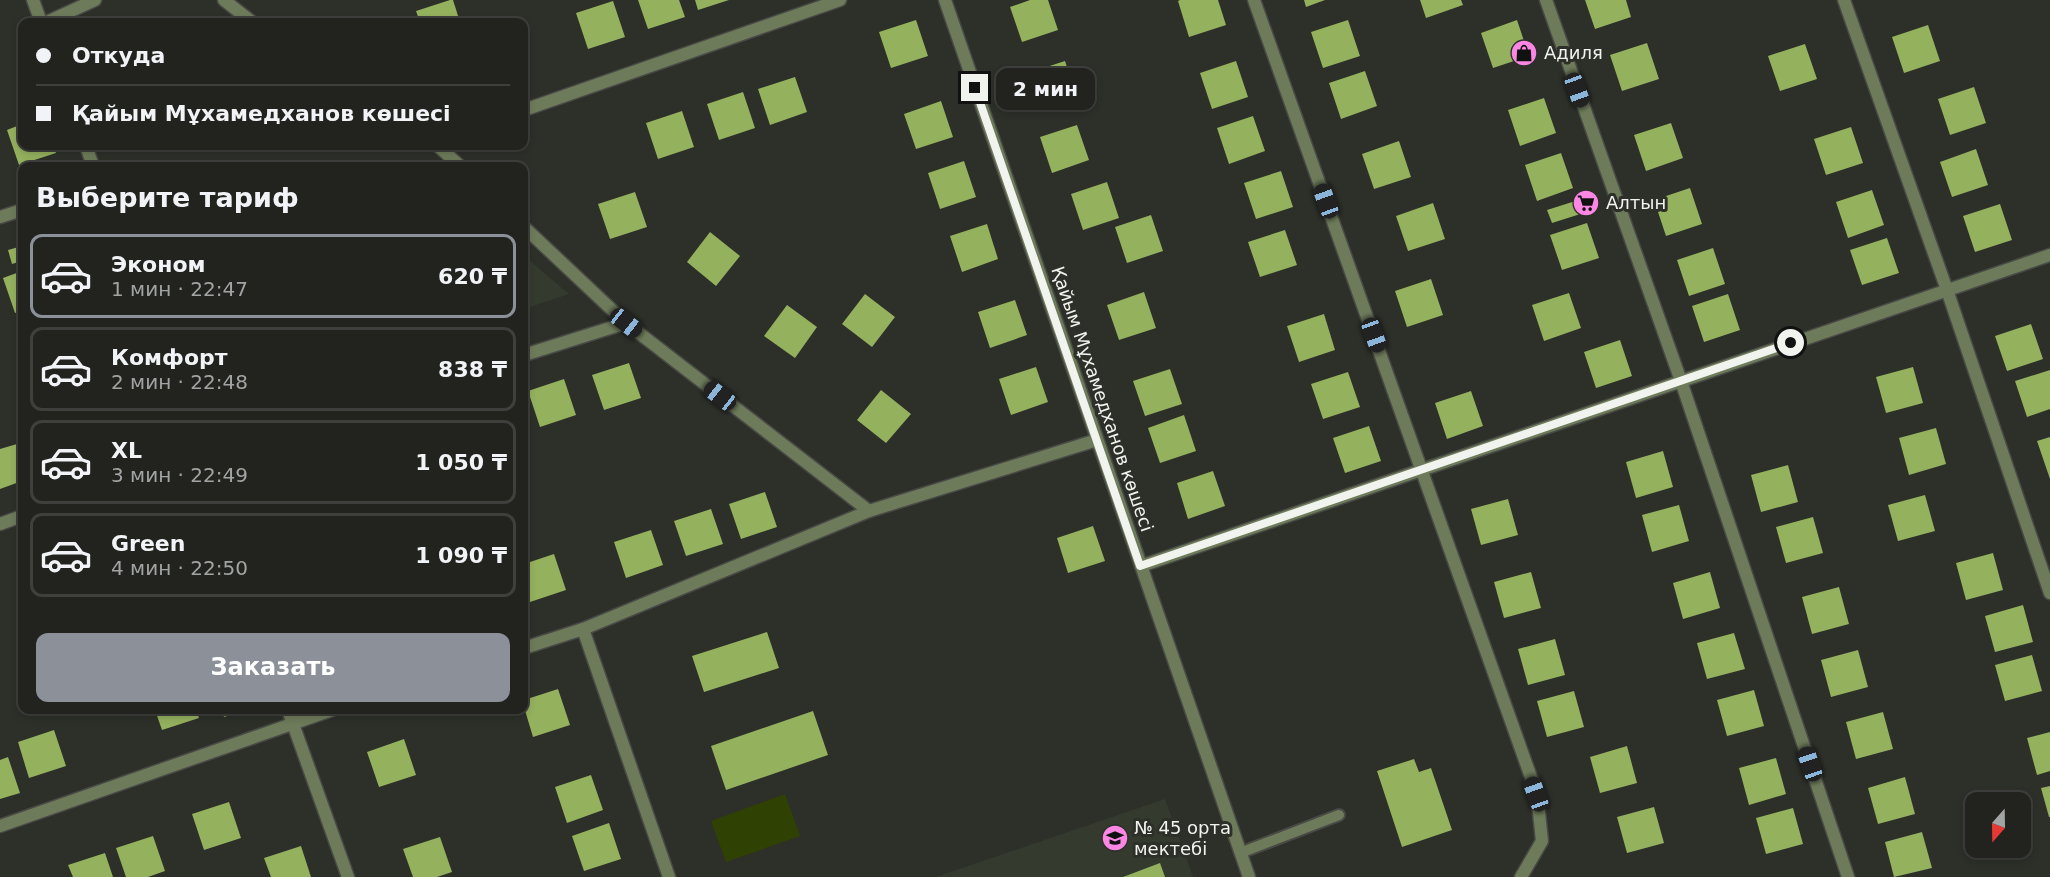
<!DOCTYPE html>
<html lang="ru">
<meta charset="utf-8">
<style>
:root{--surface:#22231f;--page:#2e2f2c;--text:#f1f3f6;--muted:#a2a4a4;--line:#3f403d;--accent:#8c9099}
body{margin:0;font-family:"DejaVu Sans",sans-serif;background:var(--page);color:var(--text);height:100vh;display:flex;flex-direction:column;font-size:22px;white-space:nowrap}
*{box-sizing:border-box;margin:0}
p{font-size:20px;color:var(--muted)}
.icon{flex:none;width:33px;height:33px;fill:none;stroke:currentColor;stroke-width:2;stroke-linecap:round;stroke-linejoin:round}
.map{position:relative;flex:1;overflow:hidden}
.details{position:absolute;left:18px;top:162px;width:510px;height:552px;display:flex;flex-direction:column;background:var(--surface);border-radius:12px;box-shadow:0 3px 9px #0003,0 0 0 2px var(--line)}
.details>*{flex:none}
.hud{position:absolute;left:18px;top:18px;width:510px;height:132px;border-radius:12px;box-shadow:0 3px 9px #0003,0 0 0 2px var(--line);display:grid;align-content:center;height:132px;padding:0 18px;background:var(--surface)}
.needle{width:39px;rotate:200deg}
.controls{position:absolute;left:1965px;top:792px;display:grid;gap:12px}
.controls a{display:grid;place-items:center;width:66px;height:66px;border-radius:12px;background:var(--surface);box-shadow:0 3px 9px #0003,0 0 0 2px var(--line);font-size:30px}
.end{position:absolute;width:27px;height:27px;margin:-14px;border:8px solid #f1f3ee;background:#111;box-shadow:0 0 0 3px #111}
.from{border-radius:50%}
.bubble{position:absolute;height:42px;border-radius:12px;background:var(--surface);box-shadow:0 3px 9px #0003,0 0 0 2px var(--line);font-size:20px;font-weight:600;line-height:42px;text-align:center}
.car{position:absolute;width:18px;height:36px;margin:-18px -9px;border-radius:8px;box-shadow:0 0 4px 2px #0007;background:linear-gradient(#222 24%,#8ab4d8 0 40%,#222 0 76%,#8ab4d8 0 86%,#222 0)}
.hud b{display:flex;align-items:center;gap:21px;height:57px;font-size:22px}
.hud b+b{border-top:2px solid var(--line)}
.hud i{width:15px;height:15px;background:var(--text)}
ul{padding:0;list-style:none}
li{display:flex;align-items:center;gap:18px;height:84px;margin:0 12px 9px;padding:0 6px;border:3px solid var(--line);border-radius:12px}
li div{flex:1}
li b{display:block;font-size:22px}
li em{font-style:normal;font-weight:600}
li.current{border-color:var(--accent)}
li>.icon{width:54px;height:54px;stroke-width:1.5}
h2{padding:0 18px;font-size:27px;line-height:72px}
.button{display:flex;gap:12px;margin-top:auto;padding:12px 18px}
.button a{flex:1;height:69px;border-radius:12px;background:var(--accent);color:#fff;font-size:24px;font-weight:600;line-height:69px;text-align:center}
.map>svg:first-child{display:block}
.built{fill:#353a2e}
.green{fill:#304203}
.building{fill:#94b15e}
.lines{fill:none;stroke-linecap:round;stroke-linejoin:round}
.service-casing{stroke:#484a45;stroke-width:14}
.minor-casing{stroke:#484a45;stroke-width:15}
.tertiary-casing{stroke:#484a45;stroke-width:15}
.service{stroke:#6e7b5a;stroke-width:10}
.minor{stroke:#6e7b5a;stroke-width:12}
.tertiary{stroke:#6e7b5a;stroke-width:12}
.route{stroke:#f1f3ee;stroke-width:8}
.labels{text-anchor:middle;stroke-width:6;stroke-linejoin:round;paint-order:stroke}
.poi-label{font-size:18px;fill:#f1f3ee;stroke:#2d2f29;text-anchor:start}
.street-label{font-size:18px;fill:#f1f3ee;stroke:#2d2f29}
</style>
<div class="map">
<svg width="2050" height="877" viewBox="0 0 2050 877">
<rect width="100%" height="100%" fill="#2d2f29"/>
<!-- built -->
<g class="built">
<path d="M 524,256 L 569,294 L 524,309 Z"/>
<path d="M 1165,799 L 1193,877 L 936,877 Z"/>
</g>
<!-- green -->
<path class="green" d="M 785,794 L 800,836 L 726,862 L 711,821 Z"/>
<!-- building -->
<g class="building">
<path d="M 450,0 L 453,0 L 460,22 L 420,22 L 416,11 Z"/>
<path d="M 638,0 L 679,0 L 685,17 L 648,29 Z"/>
<path d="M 695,0 L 729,0 L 698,10 Z"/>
<path d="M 1030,0 L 1048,0 L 1058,30 L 1022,42 L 1010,7 Z"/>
<path d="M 1180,0 L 1218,0 L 1226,25 L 1189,37 L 1178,1 Z"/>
<path d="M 1304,0 L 1325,0 L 1306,7 Z"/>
<path d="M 1420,0 L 1461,0 L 1463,5 L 1426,18 Z"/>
<path d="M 1585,0 L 1626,0 L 1631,17 L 1595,29 Z"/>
<path d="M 613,1 L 625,37 L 588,49 L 576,13 Z"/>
<path d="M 916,20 L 928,56 L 891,68 L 879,32 Z"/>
<path d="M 1348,20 L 1360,56 L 1323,68 L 1311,32 Z"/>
<path d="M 1517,20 L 1529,56 L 1493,68 L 1481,33 Z"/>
<path d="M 1928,25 L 1940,61 L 1904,73 L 1892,37 Z"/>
<path d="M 1647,43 L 1659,79 L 1622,91 L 1610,55 Z"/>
<path d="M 1805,44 L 1817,79 L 1780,91 L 1768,56 Z"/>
<path d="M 1065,61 L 1077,97 L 1040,109 L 1028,73 Z"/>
<path d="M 1236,61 L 1248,97 L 1212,109 L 1200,73 Z"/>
<path d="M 1365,71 L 1377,106 L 1341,119 L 1329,83 Z"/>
<path d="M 795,77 L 807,112 L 770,125 L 758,89 Z"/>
<path d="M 1974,87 L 1986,123 L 1950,135 L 1938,99 Z"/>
<path d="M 743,92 L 755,128 L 719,140 L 707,104 Z"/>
<path d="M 1544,98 L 1556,133 L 1520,146 L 1508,110 Z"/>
<path d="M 941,101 L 953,137 L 916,149 L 904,114 Z"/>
<path d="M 682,111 L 694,147 L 658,159 L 646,123 Z"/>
<path d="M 1253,116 L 1265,151 L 1229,164 L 1217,128 Z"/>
<path d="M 1671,123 L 1683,158 L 1646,171 L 1634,135 Z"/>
<path d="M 22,124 L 22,146 L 53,146 L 56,153 L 19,165 L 7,130 Z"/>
<path d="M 1077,125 L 1089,160 L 1052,173 L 1040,137 Z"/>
<path d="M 1851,127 L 1863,163 L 1826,175 L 1814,139 Z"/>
<path d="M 1399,141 L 1411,177 L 1374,189 L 1362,154 Z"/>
<path d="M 1976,149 L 1988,185 L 1952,197 L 1940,162 Z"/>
<path d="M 1561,153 L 1573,188 L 1537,201 L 1525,165 Z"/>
<path d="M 964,161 L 976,197 L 940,209 L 928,173 Z"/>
<path d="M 1281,171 L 1293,207 L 1256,219 L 1244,183 Z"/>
<path d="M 1107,182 L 1119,218 L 1083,230 L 1071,194 Z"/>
<path d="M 1690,188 L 1702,224 L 1666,236 L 1654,200 Z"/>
<path d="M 1872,190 L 1884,225 L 1848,238 L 1836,202 Z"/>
<path d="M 635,192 L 647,227 L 610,239 L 598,204 Z"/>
<path d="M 1588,197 L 1593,210 L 1552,223 L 1547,210 Z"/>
<path d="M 1433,203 L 1445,239 L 1408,251 L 1396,216 Z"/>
<path d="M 2000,204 L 2012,240 L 1975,252 L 1963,216 Z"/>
<path d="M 1151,215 L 1163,251 L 1127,263 L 1115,227 Z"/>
<path d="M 1587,223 L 1599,258 L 1562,270 L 1550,235 Z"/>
<path d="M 987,224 L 998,259 L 962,272 L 950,236 Z"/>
<path d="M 1285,230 L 1297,265 L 1260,277 L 1248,242 Z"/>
<path d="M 710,232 L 740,256 L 716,286 L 687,262 Z"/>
<path d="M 1887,238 L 1899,273 L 1862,285 L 1850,250 Z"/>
<path d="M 22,246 L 22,261 L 12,264 L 8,250 Z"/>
<path d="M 1713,248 L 1725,284 L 1689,296 L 1677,260 Z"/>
<path d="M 22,271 L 22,311 L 15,313 L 3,278 Z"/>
<path d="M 1431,279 L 1443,315 L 1407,327 L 1395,291 Z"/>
<path d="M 1144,292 L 1156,328 L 1119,340 L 1107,305 Z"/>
<path d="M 1569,293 L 1581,328 L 1544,341 L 1532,305 Z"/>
<path d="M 865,294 L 895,317 L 872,347 L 842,324 Z"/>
<path d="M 1728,294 L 1740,330 L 1704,342 L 1692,306 Z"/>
<path d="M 1015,300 L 1027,335 L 990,348 L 978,312 Z"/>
<path d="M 787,305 L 817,327 L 795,358 L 764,336 Z"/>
<path d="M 1324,314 L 1335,350 L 1299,362 L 1287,326 Z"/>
<path d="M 2031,324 L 2043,359 L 2007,371 L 1995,336 Z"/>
<path d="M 1620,340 L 1632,376 L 1596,388 L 1584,352 Z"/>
<path d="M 629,363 L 641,398 L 604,410 L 592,375 Z"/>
<path d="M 1036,367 L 1048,402 L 1011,415 L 999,379 Z"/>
<path d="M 1913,367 L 1923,403 L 1886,413 L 1876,377 Z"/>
<path d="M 1170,369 L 1182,404 L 1145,416 L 1133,381 Z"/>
<path d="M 2050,370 L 2050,409 L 2027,417 L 2015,381 Z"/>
<path d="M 1348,372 L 1360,407 L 1323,419 L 1311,384 Z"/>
<path d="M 564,379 L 576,415 L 540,427 L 528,391 Z"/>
<path d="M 881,390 L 911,414 L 886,443 L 857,420 Z"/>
<path d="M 1471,391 L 1483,426 L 1447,439 L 1435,403 Z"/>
<path d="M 524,413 L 530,431 L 524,433 Z"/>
<path d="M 1184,415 L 1196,451 L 1160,463 L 1148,428 Z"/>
<path d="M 1369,426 L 1381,461 L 1345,473 L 1333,438 Z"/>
<path d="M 1936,428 L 1946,464 L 1909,475 L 1899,438 Z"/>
<path d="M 2050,437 L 2050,479 L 2037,441 Z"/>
<path d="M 17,444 L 22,460 L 22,481 L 0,489 L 0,449 Z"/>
<path d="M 1663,451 L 1673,487 L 1636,498 L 1626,462 Z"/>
<path d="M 1788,465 L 1798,502 L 1761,512 L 1751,475 Z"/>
<path d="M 1213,471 L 1225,506 L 1188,519 L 1177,483 Z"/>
<path d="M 765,492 L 777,527 L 741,539 L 729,504 Z"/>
<path d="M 1925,495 L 1935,531 L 1898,541 L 1888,505 Z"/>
<path d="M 1508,499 L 1518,535 L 1481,545 L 1471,509 Z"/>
<path d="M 1679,505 L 1689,541 L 1652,552 L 1642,515 Z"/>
<path d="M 711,509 L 723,544 L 686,556 L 674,521 Z"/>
<path d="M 1813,517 L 1823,553 L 1786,563 L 1776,527 Z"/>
<path d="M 1093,526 L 1105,561 L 1068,573 L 1057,538 Z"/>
<path d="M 651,530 L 663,565 L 626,578 L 614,542 Z"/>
<path d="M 1993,553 L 2003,590 L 1966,600 L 1956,563 Z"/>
<path d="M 554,554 L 566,590 L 530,602 L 524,583 L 524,564 Z"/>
<path d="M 1531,572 L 1541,608 L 1504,618 L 1494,582 Z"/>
<path d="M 1710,572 L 1720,608 L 1683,619 L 1673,583 Z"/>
<path d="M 1839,587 L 1849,624 L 1812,634 L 1802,597 Z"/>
<path d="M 2023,605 L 2033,642 L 1995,652 L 1985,616 Z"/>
<path d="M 767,632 L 779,668 L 704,692 L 692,656 Z"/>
<path d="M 1734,633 L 1745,669 L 1707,679 L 1697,643 Z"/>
<path d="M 1555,639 L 1565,675 L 1528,685 L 1518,649 Z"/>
<path d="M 1858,650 L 1868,687 L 1831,697 L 1821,660 Z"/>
<path d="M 2032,655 L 2042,691 L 2005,701 L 1995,665 Z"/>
<path d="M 558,689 L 570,725 L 533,737 L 524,707 L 524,700 Z"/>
<path d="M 1754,690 L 1764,726 L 1727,736 L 1717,700 Z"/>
<path d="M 1574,691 L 1584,727 L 1547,737 L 1537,701 Z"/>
<path d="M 155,710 L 196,710 L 199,718 L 162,730 Z"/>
<path d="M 222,710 L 246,710 L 224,717 Z"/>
<path d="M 813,711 L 828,755 L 726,790 L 711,746 Z"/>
<path d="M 1883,712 L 1893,749 L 1856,759 L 1846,722 Z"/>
<path d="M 54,730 L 66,766 L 29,778 L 18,742 Z"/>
<path d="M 2050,732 L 2050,771 L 2037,775 L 2027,738 Z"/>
<path d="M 404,739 L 416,775 L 379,787 L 367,752 Z"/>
<path d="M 1627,746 L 1637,783 L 1600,793 L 1590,757 Z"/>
<path d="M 8,757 L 20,793 L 0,799 L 0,760 Z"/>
<path d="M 1776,758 L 1786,794 L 1749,805 L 1739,768 Z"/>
<path d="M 1414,759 L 1419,772 L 1431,768 L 1452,830 L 1402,847 L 1377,771 Z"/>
<path d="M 591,775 L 603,810 L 567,823 L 555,787 Z"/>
<path d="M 1905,777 L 1915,814 L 1878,824 L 1868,788 Z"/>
<path d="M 2050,786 L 2050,817 L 2049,817 L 2041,788 Z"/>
<path d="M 229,802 L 241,838 L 204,850 L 192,814 Z"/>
<path d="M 1654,807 L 1664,843 L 1627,853 L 1617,817 Z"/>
<path d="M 1793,808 L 1803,844 L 1766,854 L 1756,818 Z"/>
<path d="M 609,823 L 621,859 L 584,871 L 572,836 Z"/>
<path d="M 1922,832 L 1932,868 L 1894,877 L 1885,842 Z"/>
<path d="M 153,836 L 165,871 L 148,877 L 126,877 L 116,848 Z"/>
<path d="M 440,837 L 452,872 L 437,877 L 413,877 L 403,849 Z"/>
<path d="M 301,846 L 311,877 L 271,877 L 264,858 Z"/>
<path d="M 105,853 L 113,877 L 73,877 L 68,865 Z"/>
<path d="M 1160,863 L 1165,877 L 1123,877 Z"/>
</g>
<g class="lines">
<defs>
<path id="service" d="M 1240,853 L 1339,815"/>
<g id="minor">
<path d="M 33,0 L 41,22"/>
<path d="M 224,0 L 252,22"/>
<path d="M 1254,0 L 1537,794 L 1542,841 L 1521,877"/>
<path d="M 1546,0 L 1681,381 L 1848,877"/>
<path d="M 1844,0 L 1947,290 L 2050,593"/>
<path d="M 47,22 L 95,0"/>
<path d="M 524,110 L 840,0"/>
<path d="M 86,146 L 93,166"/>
<path d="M 438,146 L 460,166"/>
<path d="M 0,217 L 22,210"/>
<path d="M 524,227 L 626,323 L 869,511 L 1097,440"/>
<path d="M 524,355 L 626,323"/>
<path d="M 0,524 L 22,516"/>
<path d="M 1141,566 L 2050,255"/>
<path d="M 583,629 L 669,877"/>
<path d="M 524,648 L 583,629 L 869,511"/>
<path d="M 288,710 L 348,877"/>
<path d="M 0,826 L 332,710"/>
</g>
<path id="tertiary" d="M 945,0 L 1249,877"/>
</defs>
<!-- service casing -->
<use href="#service" class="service-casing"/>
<!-- minor casing -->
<use href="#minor" class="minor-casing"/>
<!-- tertiary casing -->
<use href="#tertiary" class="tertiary-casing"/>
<!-- service -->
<use href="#service" class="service"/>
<!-- minor -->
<use href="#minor" class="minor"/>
<!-- tertiary -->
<use href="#tertiary" class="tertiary"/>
</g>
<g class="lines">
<!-- route -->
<path class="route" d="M 975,88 L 1140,566 L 1791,343"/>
</g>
<!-- icons -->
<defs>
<symbol id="shop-disc" viewBox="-11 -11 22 22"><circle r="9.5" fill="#fc86e4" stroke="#2d2f29"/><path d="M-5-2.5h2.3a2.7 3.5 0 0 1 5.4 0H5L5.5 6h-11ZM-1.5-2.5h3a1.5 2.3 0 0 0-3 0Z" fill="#111"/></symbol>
<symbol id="supermarket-disc" viewBox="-11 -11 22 22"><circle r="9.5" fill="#fc86e4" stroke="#2d2f29"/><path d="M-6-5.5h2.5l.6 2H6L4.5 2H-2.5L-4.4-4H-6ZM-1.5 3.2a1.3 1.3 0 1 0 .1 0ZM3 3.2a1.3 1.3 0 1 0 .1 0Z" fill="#111"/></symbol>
<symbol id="school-disc" viewBox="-11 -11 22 22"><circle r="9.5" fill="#fc86e4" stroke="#2d2f29"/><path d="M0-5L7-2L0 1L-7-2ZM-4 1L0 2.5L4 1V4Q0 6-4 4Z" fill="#111"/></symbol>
</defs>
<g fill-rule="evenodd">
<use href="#shop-disc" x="1509" y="38" width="30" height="30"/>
<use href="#supermarket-disc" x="1571" y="188" width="30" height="30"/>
<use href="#school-disc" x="1100" y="823" width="30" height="30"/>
</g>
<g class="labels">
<!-- poi labels -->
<g class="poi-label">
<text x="1544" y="59">Адиля</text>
<text x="1606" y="209">Алтын</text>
<text x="1134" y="834">№ 45 орта<tspan x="1134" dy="21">мектебі</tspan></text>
</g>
<!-- street labels -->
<g class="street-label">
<text transform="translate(1102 399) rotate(71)" y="6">Қайым Мұхамедханов көшесі</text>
</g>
</g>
</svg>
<div class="controls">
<a><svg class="needle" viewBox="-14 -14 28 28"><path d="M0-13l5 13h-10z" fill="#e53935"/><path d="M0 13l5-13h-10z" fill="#a2a4a4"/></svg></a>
</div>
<i class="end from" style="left:1791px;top:343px"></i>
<i class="end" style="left:975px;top:88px"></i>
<div class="bubble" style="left:996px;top:68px;width:99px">2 мин</div>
<i class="car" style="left:1577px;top:90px;rotate:160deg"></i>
<i class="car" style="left:1326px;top:201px;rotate:340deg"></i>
<i class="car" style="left:626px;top:323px;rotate:128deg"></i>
<i class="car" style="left:1374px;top:335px;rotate:160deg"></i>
<i class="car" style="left:720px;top:396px;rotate:308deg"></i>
<i class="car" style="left:1810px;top:764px;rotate:341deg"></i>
<i class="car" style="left:1536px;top:794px;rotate:340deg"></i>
<div class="hud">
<b><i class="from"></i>Откуда</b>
<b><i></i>Қайым Мұхамедханов көшесі</b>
</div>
<section class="details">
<h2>Выберите тариф</h2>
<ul>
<li class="current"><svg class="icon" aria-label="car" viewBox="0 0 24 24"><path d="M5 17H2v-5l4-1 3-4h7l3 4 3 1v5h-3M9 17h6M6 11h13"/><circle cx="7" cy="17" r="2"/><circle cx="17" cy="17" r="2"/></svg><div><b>Эконом</b><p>1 мин · 22:47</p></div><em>620 ₸</em></li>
<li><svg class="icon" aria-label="car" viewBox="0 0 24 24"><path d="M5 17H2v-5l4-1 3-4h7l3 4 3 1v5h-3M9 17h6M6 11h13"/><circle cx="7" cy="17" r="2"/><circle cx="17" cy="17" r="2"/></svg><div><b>Комфорт</b><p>2 мин · 22:48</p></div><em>838 ₸</em></li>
<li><svg class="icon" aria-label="car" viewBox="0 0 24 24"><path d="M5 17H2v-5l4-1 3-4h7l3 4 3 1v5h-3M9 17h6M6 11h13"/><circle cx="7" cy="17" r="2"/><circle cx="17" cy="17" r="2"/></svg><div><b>XL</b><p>3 мин · 22:49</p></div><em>1 050 ₸</em></li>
<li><svg class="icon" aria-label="car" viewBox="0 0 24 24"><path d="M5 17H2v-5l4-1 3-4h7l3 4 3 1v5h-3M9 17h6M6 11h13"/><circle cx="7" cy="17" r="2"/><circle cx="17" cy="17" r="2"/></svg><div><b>Green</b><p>4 мин · 22:50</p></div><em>1 090 ₸</em></li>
</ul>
<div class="button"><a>Заказать</a></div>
</section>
</div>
